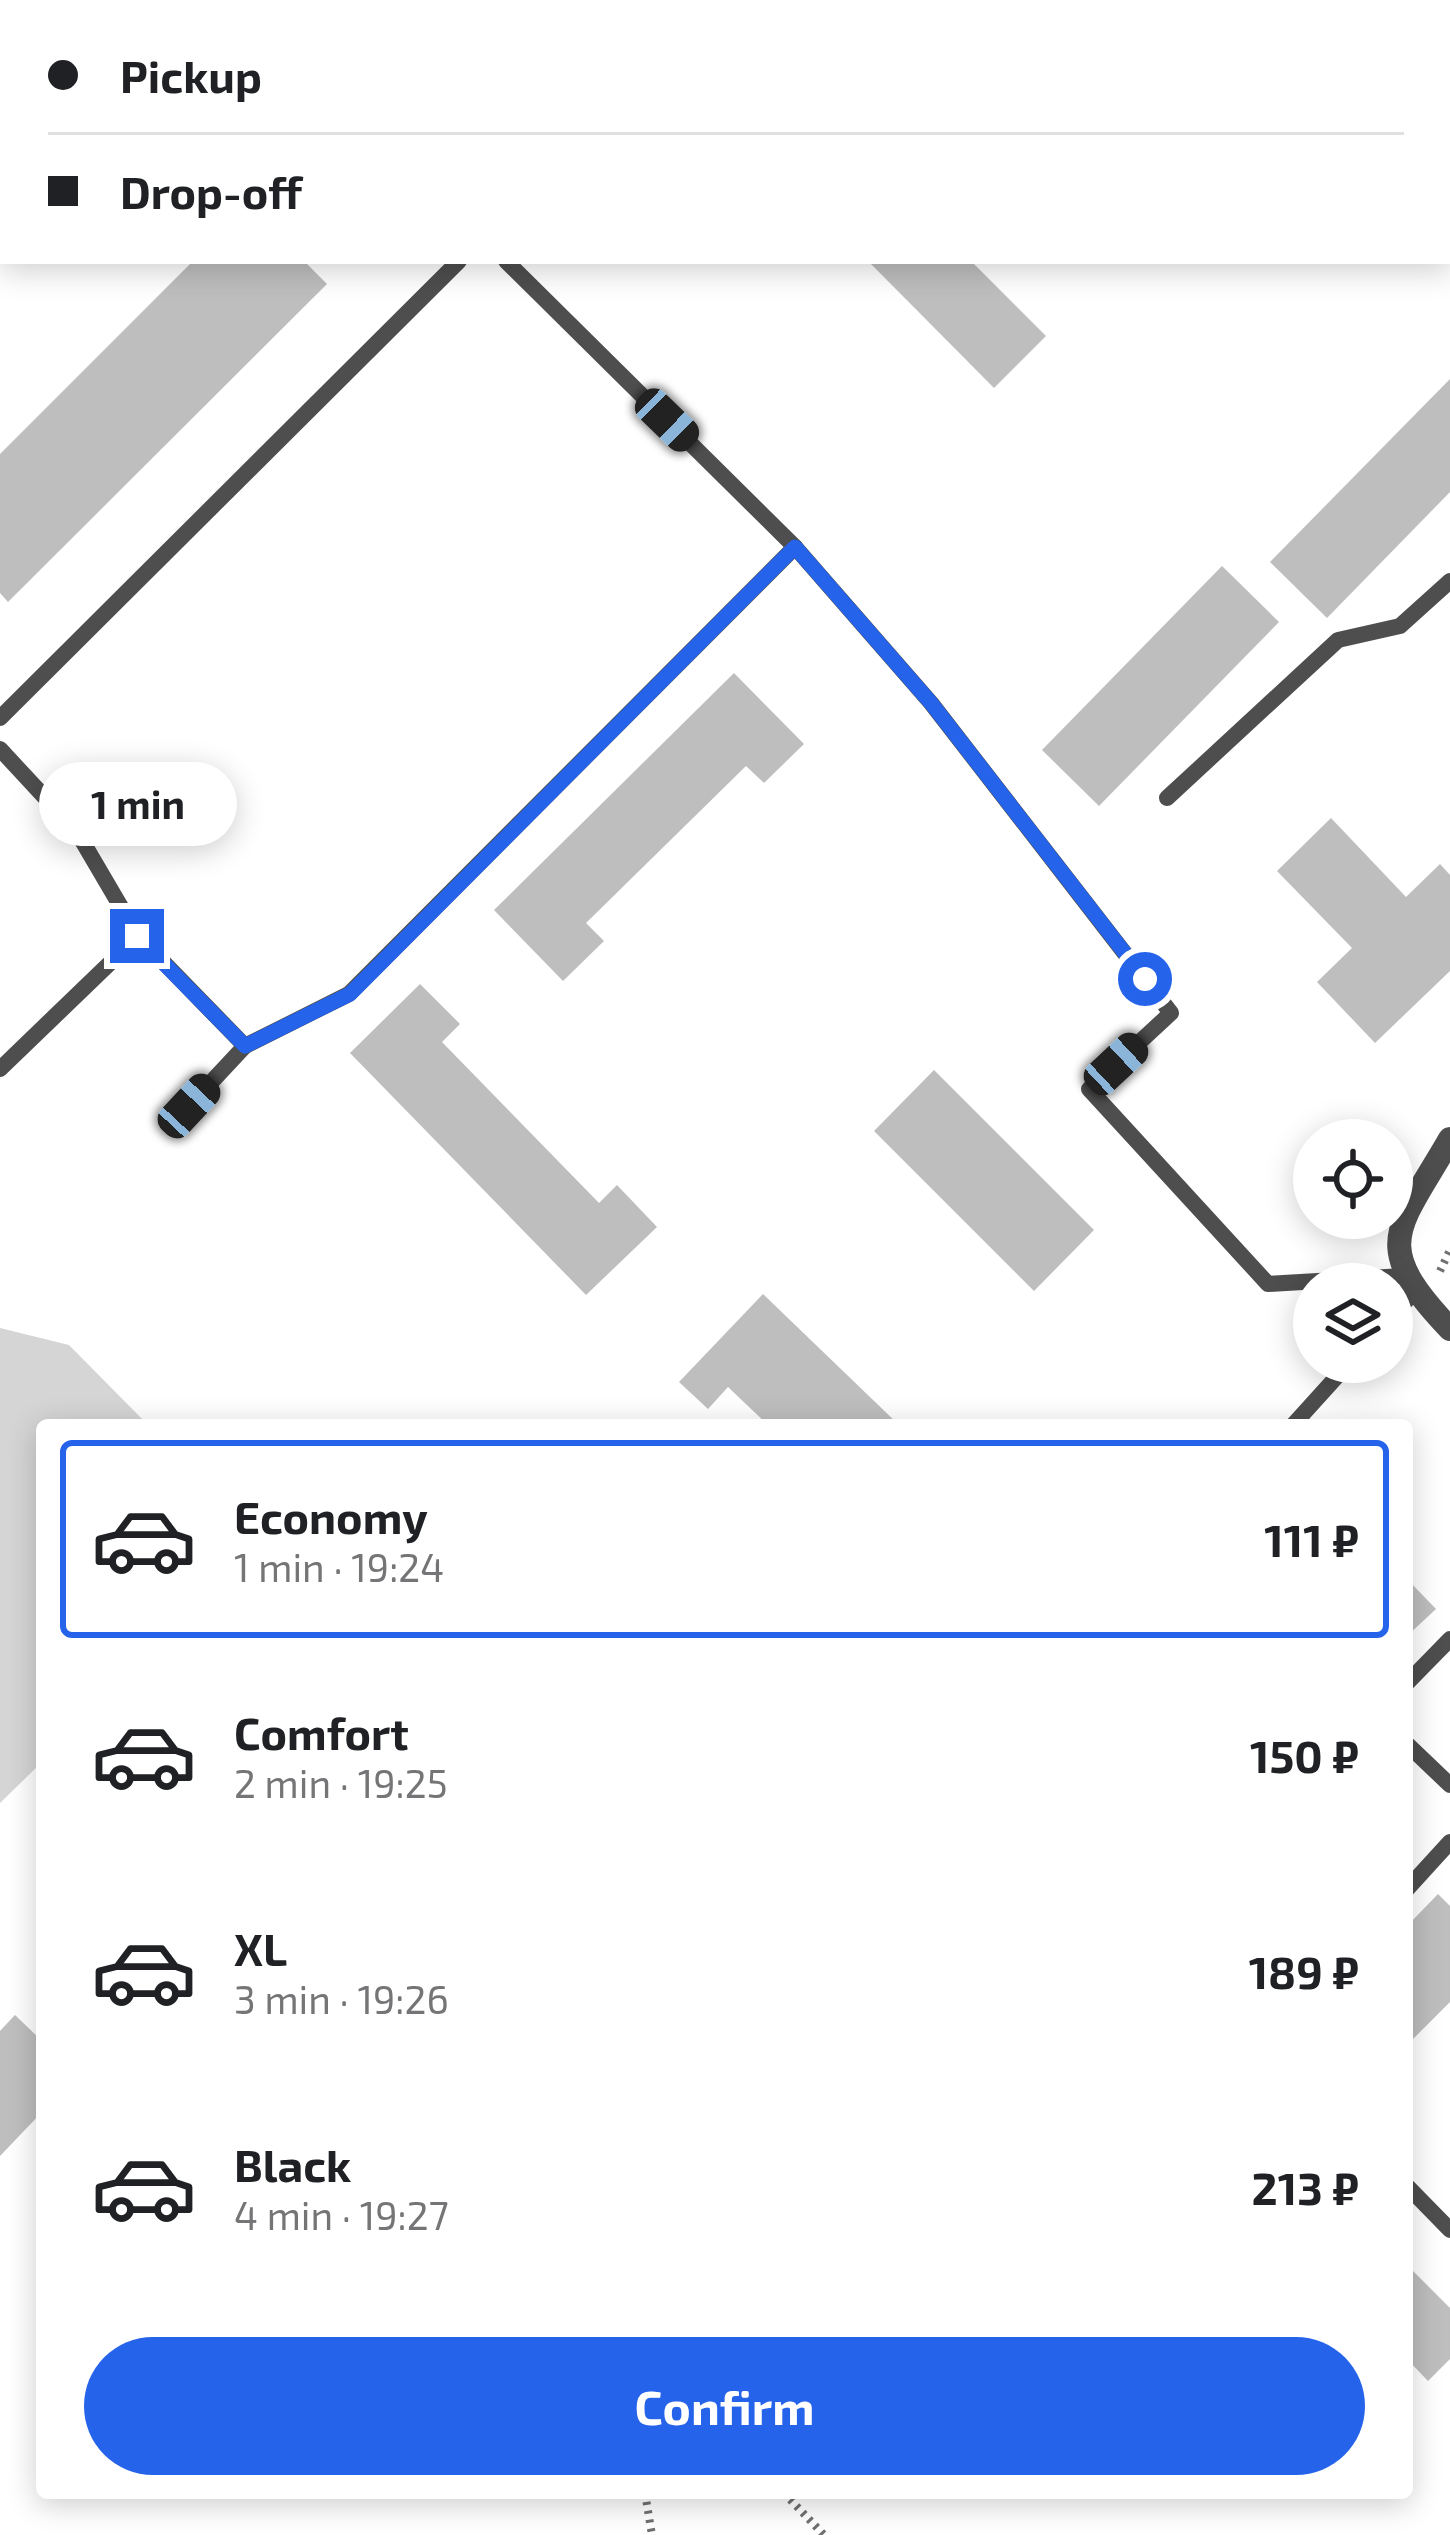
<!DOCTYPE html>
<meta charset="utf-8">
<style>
:root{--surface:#fff;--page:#f6f6f6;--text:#202124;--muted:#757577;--line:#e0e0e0;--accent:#2563eb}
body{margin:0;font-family:"Exo 2",sans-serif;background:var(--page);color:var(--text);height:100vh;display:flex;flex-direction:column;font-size:45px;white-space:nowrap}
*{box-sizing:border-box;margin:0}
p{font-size:39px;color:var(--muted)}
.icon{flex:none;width:66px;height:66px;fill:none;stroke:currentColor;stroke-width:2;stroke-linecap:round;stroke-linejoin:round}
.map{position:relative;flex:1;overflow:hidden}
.details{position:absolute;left:36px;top:1419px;width:1377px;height:1080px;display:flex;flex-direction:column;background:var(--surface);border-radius:12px;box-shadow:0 6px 30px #0003}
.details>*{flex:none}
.guide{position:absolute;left:0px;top:0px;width:1452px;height:264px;box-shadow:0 6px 30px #0003;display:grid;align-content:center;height:264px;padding:0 48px;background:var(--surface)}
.fabs{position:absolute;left:1293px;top:1119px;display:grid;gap:24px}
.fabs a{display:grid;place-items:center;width:120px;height:120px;border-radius:50%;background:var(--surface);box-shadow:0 6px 30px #0003;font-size:60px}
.end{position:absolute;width:54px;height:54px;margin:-27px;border:15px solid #2563eb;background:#fff;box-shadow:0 0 0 6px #fff}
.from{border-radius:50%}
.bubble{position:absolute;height:84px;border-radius:42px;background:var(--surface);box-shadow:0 6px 30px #0003;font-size:39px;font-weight:700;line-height:84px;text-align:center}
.car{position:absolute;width:36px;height:72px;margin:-36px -18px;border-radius:15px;box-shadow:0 0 9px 3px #0007;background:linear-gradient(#222 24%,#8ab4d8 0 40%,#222 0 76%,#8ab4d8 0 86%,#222 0)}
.guide b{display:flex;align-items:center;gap:42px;height:114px;font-size:45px}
.guide b+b{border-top:3px solid var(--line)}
.guide i{width:30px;height:30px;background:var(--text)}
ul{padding:21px 0 0;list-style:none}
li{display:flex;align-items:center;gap:36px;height:198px;margin:0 24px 18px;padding:0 24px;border:6px solid transparent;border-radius:12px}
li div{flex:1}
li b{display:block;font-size:45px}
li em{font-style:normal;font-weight:700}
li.current{border-color:var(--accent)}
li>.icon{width:108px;height:108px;stroke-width:1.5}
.primary-button{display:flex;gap:24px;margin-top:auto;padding:24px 48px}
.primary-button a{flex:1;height:138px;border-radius:72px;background:var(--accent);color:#fff;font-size:48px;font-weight:700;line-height:138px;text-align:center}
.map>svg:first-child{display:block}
.green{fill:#d5d5d5}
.building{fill:#bebebe}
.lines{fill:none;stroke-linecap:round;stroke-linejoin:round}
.path{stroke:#707070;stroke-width:8;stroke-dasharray:3 6;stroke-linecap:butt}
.lane{stroke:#4e4e4e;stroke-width:16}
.street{stroke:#4e4e4e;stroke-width:24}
.route{stroke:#2563eb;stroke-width:15}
</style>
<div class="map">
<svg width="1450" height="2535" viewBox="0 0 1450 2535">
<rect width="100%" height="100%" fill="#fff"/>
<!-- green -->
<path class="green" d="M 0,1328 L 69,1345 L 148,1425 L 42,1425 L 42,1762 L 0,1803 Z"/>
<!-- building -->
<g class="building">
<path d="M 193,261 L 304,261 L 327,284 L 8,602 L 0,593 L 0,454 Z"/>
<path d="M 868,261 L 971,261 L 1046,336 L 994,388 Z"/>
<path d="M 1450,379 L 1450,492 L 1327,618 L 1270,562 Z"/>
<path d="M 1222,566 L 1279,622 L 1099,806 L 1042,750 Z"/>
<path d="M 734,673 L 804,744 L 764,783 L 746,766 L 586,923 L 604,941 L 563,981 L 494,910 Z"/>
<path d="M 1331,818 L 1406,897 L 1440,864 L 1450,875 L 1450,971 L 1375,1043 L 1317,982 L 1352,948 L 1277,871 Z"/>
<path d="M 420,984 L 460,1024 L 442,1042 L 599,1203 L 617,1185 L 657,1227 L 586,1295 L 350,1053 Z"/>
<path d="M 934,1070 L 1094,1230 L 1034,1291 L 874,1131 Z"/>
<path d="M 763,1294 L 899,1425 L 768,1425 L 728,1387 L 708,1409 L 679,1382 Z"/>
<path d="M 1407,1579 L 1436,1609 L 1407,1636 Z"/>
<path d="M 1438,1894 L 1450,1906 L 1450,2002 L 1407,2045 L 1407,1926 Z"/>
<path d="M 15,2015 L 42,2041 L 42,2112 L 0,2156 L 0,2031 Z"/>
<path d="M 1407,2265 L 1450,2308 L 1450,2359 L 1428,2381 L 1407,2359 Z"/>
</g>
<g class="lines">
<!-- path -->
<g class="path">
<path d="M 1440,1271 L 1450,1250"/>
<path d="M 645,2493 L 652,2535"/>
<path d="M 784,2493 L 824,2535"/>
</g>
<!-- lane -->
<g class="lane">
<path d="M 141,0 L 144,3"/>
<path d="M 0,204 L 3,201"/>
<path d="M 1449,215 L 1450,215"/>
<path d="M 506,261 L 795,547 L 931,703 L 1171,1013 L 1089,1089 L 1268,1284 L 1403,1276"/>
<path d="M 0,718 L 459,261"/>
<path d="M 0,749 L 77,832 L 138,936 L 0,1069"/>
<path d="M 1167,798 L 1338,640 L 1400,626 L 1450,581"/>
<path d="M 138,936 L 245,1046 L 349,994 L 795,547"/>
<path d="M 189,1106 L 245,1046"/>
<path d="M 1392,1316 L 1414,1292"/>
<path d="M 1293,1425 L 1350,1362"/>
<path d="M 1407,1683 L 1450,1639"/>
<path d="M 1407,1744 L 1450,1785"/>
<path d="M 1407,1889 L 1450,1842"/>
<path d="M 1407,2186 L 1450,2230"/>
</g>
<!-- street -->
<path class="street" d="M 1450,1139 C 1397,1231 1369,1244 1450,1329"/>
</g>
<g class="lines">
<!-- route -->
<path class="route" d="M 137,936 L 245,1046 L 350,994 L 795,547 L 931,703 L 1145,979"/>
</g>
</svg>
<div class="fabs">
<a><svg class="icon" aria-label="locate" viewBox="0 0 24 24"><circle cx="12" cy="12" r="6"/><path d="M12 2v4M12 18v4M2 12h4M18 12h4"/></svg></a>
<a><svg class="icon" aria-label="layers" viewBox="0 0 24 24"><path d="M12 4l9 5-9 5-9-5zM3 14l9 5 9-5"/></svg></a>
</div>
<i class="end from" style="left:1145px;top:979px"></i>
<i class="end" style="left:137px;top:936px"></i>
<div class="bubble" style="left:39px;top:762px;width:198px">1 min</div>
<i class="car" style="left:667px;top:420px;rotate:134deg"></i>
<i class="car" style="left:1116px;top:1064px;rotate:47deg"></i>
<i class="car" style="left:189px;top:1106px;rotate:43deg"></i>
<div class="guide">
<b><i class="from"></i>Pickup</b>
<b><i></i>Drop-off</b>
</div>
<section class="details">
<ul>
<li class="current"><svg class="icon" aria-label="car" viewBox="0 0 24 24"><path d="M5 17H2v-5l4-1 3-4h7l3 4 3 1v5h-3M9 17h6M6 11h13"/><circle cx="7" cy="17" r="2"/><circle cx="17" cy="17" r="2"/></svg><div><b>Economy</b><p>1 min · 19:24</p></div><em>111 ₽</em></li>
<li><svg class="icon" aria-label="car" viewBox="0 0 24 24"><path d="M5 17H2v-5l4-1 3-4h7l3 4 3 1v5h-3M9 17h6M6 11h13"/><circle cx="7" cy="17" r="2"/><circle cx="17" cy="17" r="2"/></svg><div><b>Comfort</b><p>2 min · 19:25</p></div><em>150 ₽</em></li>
<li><svg class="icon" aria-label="car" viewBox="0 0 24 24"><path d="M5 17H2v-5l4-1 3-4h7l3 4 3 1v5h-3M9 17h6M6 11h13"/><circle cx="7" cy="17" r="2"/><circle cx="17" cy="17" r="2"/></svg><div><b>XL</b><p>3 min · 19:26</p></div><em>189 ₽</em></li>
<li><svg class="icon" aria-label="car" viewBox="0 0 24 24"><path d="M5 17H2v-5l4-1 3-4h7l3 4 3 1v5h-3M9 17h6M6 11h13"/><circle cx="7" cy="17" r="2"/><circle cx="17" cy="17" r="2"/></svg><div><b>Black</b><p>4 min · 19:27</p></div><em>213 ₽</em></li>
</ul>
<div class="primary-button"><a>Confirm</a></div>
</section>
</div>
